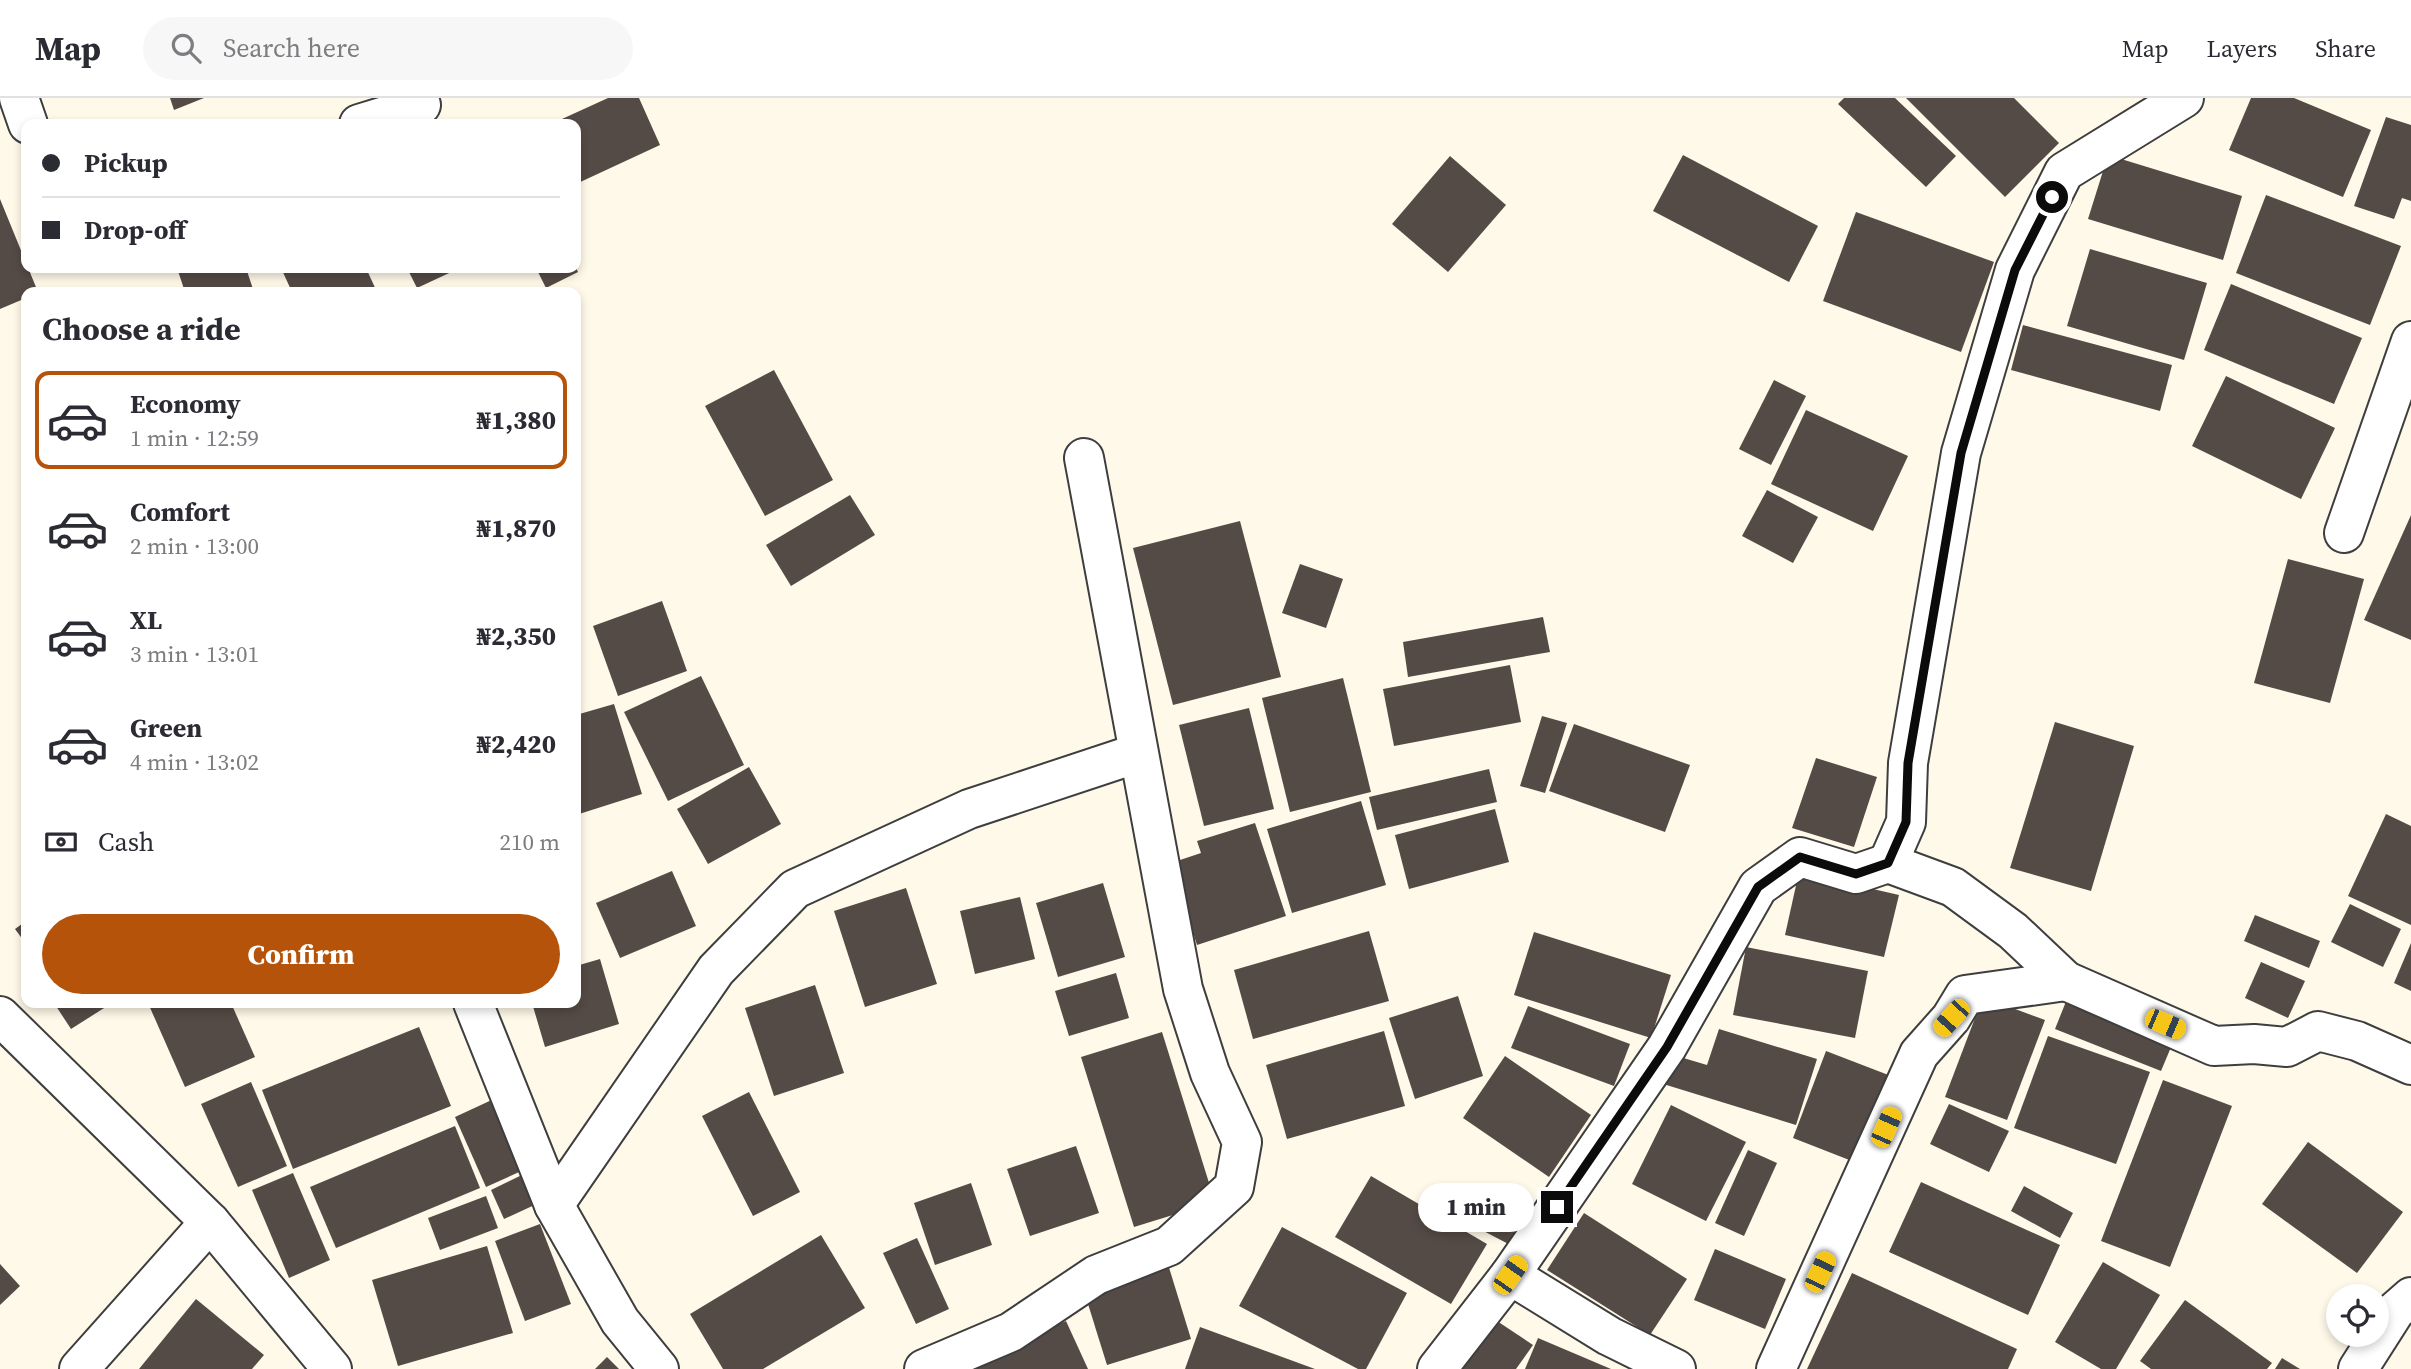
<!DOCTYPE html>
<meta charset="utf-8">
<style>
:root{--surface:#fff;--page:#f7f7f7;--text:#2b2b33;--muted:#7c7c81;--line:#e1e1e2;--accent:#b45309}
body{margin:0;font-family:"Source Serif 4",serif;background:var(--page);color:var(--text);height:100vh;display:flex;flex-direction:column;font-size:26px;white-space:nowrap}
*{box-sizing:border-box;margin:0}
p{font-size:23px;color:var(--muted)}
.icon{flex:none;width:38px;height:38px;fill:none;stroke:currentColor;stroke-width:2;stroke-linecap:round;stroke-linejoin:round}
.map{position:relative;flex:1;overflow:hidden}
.sheet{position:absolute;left:21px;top:189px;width:560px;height:721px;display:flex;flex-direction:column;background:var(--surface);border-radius:14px;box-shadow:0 4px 10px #0003}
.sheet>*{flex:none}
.hud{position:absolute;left:21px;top:21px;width:560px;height:154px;border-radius:14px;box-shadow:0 4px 10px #0003;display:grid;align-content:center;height:154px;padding:0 21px;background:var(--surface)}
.tools{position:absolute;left:2326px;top:1186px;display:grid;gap:14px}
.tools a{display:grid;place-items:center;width:63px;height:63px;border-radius:50%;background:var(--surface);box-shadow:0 4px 10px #0003;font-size:35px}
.end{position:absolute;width:32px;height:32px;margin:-16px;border:9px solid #0b0b0b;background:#fff;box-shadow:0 0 0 4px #fff}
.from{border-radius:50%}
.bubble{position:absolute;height:49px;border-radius:24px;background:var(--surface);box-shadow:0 4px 10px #0003;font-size:23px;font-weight:800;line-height:49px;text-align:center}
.car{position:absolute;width:21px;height:42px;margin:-21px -10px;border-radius:9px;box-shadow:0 0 5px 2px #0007;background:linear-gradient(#f5c518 24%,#345 0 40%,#f5c518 0 76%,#345 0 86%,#f5c518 0)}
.hud b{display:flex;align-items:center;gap:24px;height:66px;font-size:26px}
.hud b+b{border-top:2px solid var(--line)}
.hud i{width:18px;height:18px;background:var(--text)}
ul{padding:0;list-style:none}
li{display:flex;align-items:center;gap:21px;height:98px;margin:0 14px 10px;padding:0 7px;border:4px solid transparent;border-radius:14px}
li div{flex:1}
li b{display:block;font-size:26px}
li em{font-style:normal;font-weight:800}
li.active{border-color:var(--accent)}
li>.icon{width:63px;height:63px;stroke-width:1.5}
h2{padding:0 21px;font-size:32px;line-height:84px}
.pay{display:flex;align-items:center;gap:18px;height:77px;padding:0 21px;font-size:26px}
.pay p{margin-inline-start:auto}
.cta{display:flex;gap:14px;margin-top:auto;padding:14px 21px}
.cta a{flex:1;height:80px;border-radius:42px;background:var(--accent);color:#fff;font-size:28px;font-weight:800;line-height:80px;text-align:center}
header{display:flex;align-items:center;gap:42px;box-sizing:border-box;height:98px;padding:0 35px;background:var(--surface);border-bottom:2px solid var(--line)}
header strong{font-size:33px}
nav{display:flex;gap:38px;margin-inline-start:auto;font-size:24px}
.search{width:490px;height:63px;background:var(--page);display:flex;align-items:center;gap:18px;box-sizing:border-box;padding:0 24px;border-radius:38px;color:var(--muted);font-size:26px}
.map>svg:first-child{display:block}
.building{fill:#554b46}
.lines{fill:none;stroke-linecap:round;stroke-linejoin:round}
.minor-casing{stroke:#3e3e3e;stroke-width:42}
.minor{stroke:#fff;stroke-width:38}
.route{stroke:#0b0b0b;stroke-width:9}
</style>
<header>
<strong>Map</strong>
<div class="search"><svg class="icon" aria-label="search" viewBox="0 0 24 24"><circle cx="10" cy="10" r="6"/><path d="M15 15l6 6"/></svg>Search here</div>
<nav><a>Map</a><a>Layers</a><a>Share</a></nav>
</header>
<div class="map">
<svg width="2411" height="1271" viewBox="0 0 2411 1271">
<rect width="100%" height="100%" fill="#fff9e9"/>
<!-- building -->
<g class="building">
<path d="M 170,0 L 204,0 L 174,12 Z"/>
<path d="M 608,0 L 639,0 L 660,47 L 576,86 L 576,26 L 551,26 Z"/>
<path d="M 1844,0 L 1895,0 L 1956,58 L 1926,89 L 1838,6 Z"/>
<path d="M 1906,0 L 2014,0 L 2059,45 L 2005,99 Z"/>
<path d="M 2251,0 L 2294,0 L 2371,32 L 2343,99 L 2229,52 Z"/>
<path d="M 2386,19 L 2411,27 L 2411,103 L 2402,100 L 2394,121 L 2354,108 Z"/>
<path d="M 1683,57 L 1818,128 L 1789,184 L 1653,113 Z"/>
<path d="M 2108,57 L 2242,98 L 2223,162 L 2088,121 Z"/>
<path d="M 1450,58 L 1506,107 L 1448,174 L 1392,126 Z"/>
<path d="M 2266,97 L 2401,148 L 2370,227 L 2236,175 Z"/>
<path d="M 0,101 L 38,194 L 26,194 L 26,200 L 0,211 Z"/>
<path d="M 1856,114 L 1994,164 L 1961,254 L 1823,203 Z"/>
<path d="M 2090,151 L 2207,185 L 2184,262 L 2067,228 Z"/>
<path d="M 177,170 L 246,170 L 254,194 L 185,194 Z"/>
<path d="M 281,170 L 366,170 L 377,194 L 292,194 Z"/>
<path d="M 407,170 L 460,170 L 417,190 Z"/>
<path d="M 536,170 L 576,170 L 578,174 L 546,190 Z"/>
<path d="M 2231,186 L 2362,240 L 2334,306 L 2204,252 Z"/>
<path d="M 2023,227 L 2172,267 L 2160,313 L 2011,272 Z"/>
<path d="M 774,272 L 833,382 L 765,418 L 705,308 Z"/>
<path d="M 2226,278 L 2335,330 L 2301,401 L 2192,348 Z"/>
<path d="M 1774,282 L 1806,298 L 1771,367 L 1739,351 Z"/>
<path d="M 1806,312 L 1908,358 L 1873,433 L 1771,386 Z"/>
<path d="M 1767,392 L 1818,419 L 1793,465 L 1742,438 Z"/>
<path d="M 850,397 L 875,437 L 791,488 L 766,447 Z"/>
<path d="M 2411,417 L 2411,542 L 2364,522 Z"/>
<path d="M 1240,423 L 1281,579 L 1173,607 L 1133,450 Z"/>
<path d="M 2288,461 L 2364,481 L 2330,605 L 2254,585 Z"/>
<path d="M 1300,466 L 1343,481 L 1326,530 L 1282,515 Z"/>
<path d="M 662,503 L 687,573 L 618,598 L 593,528 Z"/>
<path d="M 1543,519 L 1550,554 L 1408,579 L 1403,544 Z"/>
<path d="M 1510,567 L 1521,624 L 1394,648 L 1383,591 Z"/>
<path d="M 701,578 L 744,667 L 668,703 L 624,614 Z"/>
<path d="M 1343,580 L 1371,694 L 1290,714 L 1262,600 Z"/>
<path d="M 614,606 L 642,696 L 576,717 L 576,617 Z"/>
<path d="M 1249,610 L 1274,711 L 1204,728 L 1179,627 Z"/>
<path d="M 1542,618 L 1567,625 L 1545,695 L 1520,688 Z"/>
<path d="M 2055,624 L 2134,648 L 2091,793 L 2010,770 Z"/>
<path d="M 1574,626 L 1690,667 L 1665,734 L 1549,693 Z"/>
<path d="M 1816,660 L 1877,679 L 1854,749 L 1792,730 Z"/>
<path d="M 749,669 L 781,726 L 708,766 L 677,711 Z"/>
<path d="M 1489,671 L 1497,704 L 1377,732 L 1369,699 Z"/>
<path d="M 1361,703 L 1386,787 L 1292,815 L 1267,731 Z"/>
<path d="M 1495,711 L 1509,764 L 1409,791 L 1395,737 Z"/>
<path d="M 2386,716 L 2411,728 L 2411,827 L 2348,798 Z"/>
<path d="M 1255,725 L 1286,818 L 1197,847 L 1171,765 L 1201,755 L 1197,743 Z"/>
<path d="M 672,773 L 696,828 L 620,860 L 596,805 Z"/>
<path d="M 1799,774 L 1899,797 L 1884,859 L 1785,837 Z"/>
<path d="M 1103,785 L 1125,859 L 1058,879 L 1036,805 Z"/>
<path d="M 906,790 L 937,886 L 865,909 L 834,813 Z"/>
<path d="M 1020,799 L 1035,861 L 975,876 L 960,813 Z"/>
<path d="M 2350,806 L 2401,831 L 2383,869 L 2331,844 Z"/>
<path d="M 2255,817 L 2320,843 L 2309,870 L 2244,843 Z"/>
<path d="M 26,823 L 26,846 L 15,831 Z"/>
<path d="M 1369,833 L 1389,903 L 1253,941 L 1234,872 Z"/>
<path d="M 1534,834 L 1671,877 L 1651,940 L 1514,897 Z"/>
<path d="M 2411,845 L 2411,893 L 2394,885 Z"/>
<path d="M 1746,849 L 1868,873 L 1855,940 L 1733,917 Z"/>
<path d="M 600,861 L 619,926 L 545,949 L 532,905 L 576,905 L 576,868 Z"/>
<path d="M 2261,864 L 2305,883 L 2288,920 L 2245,900 Z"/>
<path d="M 1116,875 L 1129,920 L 1069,938 L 1055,893 Z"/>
<path d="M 815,887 L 844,975 L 774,998 L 745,910 Z"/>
<path d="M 1458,898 L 1483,978 L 1415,1001 L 1389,920 Z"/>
<path d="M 1983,899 L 2045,922 L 2007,1022 L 1945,999 Z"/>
<path d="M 2067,901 L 2174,942 L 2161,973 L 2055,931 Z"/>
<path d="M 54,905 L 112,905 L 71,931 Z"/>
<path d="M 148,905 L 231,905 L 255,959 L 185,989 Z"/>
<path d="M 1528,908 L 1630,946 L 1614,988 L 1511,950 Z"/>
<path d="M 419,929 L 451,1008 L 293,1071 L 262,992 Z"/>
<path d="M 1719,931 L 1817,961 L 1796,1027 L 1660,985 L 1670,956 L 1707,967 Z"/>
<path d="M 1384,933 L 1405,1008 L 1287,1041 L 1266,967 Z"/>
<path d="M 1162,934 L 1215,1104 L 1134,1129 L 1081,959 Z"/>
<path d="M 2048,938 L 2150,974 L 2116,1066 L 2014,1030 Z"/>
<path d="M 1826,953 L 1891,978 L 1857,1065 L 1793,1040 Z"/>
<path d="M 1505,958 L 1591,1017 L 1549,1079 L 1463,1020 Z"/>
<path d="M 2163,982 L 2232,1008 L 2170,1169 L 2101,1143 Z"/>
<path d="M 251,984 L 287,1068 L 238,1089 L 201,1006 Z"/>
<path d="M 749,994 L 800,1094 L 753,1118 L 702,1018 Z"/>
<path d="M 496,1000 L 528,1070 L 486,1089 L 455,1019 Z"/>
<path d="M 1949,1006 L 2009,1033 L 1989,1074 L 1930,1046 Z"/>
<path d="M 1671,1007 L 1746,1044 L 1706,1123 L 1632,1086 Z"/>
<path d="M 455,1028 L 480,1090 L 336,1150 L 310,1089 Z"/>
<path d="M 2308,1044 L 2403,1114 L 2357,1175 L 2262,1106 Z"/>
<path d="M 1076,1048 L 1099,1115 L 1030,1138 L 1007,1071 Z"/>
<path d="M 1748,1052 L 1777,1065 L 1744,1138 L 1715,1125 Z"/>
<path d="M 528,1074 L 541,1104 L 504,1121 L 491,1092 Z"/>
<path d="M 293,1075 L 330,1162 L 289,1180 L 252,1092 Z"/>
<path d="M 1371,1078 L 1487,1146 L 1451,1206 L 1335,1139 Z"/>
<path d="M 1921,1084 L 2060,1147 L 2028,1217 L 1889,1154 Z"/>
<path d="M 971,1085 L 992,1147 L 935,1167 L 914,1105 Z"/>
<path d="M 2024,1088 L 2073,1115 L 2060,1140 L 2011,1113 Z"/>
<path d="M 1490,1094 L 1536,1118 L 1518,1151 L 1472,1127 Z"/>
<path d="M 486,1098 L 498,1130 L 440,1152 L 428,1120 Z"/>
<path d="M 1584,1115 L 1687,1181 L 1650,1237 L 1547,1172 Z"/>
<path d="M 540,1126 L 571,1206 L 525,1223 L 495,1143 Z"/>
<path d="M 1282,1129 L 1407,1195 L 1366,1271 L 1358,1271 L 1239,1208 Z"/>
<path d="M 821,1137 L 865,1210 L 763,1271 L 723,1271 L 690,1216 Z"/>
<path d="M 917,1140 L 949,1211 L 916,1226 L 883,1155 Z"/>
<path d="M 487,1148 L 513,1235 L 398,1268 L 372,1182 Z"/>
<path d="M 1715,1151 L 1786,1181 L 1765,1231 L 1694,1202 Z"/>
<path d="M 1167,1163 L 1191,1241 L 1107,1267 L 1083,1190 Z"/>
<path d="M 2103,1164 L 2160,1197 L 2116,1271 L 2101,1271 L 2055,1244 Z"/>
<path d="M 0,1166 L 20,1188 L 0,1207 Z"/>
<path d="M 1852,1175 L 2017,1251 L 2008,1271 L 1807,1271 Z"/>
<path d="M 196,1201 L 264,1257 L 252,1271 L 139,1271 Z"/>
<path d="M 2185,1202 L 2272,1265 L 2267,1271 L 2151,1271 L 2140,1263 Z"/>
<path d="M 1494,1221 L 1533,1247 L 1516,1271 L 1461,1271 Z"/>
<path d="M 1066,1223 L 1088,1271 L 957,1271 Z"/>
<path d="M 1200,1229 L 1315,1271 L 1185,1271 Z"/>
<path d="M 1538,1240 L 1611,1271 L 1525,1271 Z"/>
<path d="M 607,1259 L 619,1271 L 595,1271 Z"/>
<path d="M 2282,1260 L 2300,1271 L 2275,1271 Z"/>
</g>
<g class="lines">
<defs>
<g id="minor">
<path d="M 19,0 L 28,26"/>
<path d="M 359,26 L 421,7"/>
<path d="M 2344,435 L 2411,243"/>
<path d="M 1888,765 L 1906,724 L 1908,665 L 1961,355 L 2015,172 L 2064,74 L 2184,0"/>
<path d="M 473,905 L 554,1107 L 620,1223 L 659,1271"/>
<path d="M 0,918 L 210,1124 L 332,1271"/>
<path d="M 554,1107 L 716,872 L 795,791 L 969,711 L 1138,655"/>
<path d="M 1510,1177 L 1609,1238 L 1676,1271"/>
<path d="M 79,1271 L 210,1124"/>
<path d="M 924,1271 L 1011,1234 L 1096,1177 L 1169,1148 L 1234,1089 L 1242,1044 L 1210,975 L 1183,891 L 1084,360"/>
<path d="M 1437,1271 L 1510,1177 L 1667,949 L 1758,789 L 1800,759 L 1856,776 L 1888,765 L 1953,789 L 2013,833 L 2066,883 L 2214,948 L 2254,946 L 2287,949 L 2318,933 L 2357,943 L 2411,967"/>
<path d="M 1776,1271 L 1919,956 L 1951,920 L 1965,897 L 2066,883"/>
<path d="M 2358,1271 L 2395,1213 L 2411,1199"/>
</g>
</defs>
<!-- minor casing -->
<use href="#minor" class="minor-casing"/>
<!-- minor -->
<use href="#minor" class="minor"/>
</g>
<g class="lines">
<!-- route -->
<path class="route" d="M 1557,1109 L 1667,949 L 1758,789 L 1800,759 L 1856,776 L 1888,765 L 1906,724 L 1908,665 L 1961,355 L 2015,172 L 2052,99"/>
</g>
</svg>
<div class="tools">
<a><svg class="icon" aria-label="locate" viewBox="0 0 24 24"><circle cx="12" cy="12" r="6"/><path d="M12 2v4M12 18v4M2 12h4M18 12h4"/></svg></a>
</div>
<i class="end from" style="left:2052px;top:99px"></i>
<i class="end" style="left:1557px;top:1109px"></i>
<div class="bubble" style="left:1418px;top:1085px;width:116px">1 min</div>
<i class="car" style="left:1951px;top:920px;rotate:222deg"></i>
<i class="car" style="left:2165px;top:926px;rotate:113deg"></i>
<i class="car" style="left:1886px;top:1029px;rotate:24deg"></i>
<i class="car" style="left:1820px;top:1174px;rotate:25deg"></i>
<i class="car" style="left:1510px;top:1177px;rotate:35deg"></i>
<div class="hud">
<b><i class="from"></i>Pickup</b>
<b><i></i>Drop-off</b>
</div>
<section class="sheet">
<h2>Choose a ride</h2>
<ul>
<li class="active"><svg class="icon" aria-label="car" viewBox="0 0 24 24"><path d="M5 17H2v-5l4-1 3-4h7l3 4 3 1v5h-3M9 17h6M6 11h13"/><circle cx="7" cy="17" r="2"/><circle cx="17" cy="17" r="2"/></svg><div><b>Economy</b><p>1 min · 12:59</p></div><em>₦1,380</em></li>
<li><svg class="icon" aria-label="car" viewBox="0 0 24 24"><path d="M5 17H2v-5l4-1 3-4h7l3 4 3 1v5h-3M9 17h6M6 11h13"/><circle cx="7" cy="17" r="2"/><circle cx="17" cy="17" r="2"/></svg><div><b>Comfort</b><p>2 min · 13:00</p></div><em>₦1,870</em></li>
<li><svg class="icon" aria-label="car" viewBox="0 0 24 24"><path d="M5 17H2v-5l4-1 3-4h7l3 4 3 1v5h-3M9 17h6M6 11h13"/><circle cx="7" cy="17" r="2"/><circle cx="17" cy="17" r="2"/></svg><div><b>XL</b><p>3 min · 13:01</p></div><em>₦2,350</em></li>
<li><svg class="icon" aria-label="car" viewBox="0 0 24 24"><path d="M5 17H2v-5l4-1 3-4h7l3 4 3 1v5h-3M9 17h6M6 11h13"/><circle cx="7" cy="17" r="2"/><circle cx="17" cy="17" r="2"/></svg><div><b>Green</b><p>4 min · 13:02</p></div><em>₦2,420</em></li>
</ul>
<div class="pay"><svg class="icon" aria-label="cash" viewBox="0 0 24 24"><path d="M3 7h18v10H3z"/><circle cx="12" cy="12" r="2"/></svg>Cash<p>210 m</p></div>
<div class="cta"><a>Confirm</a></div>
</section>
</div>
